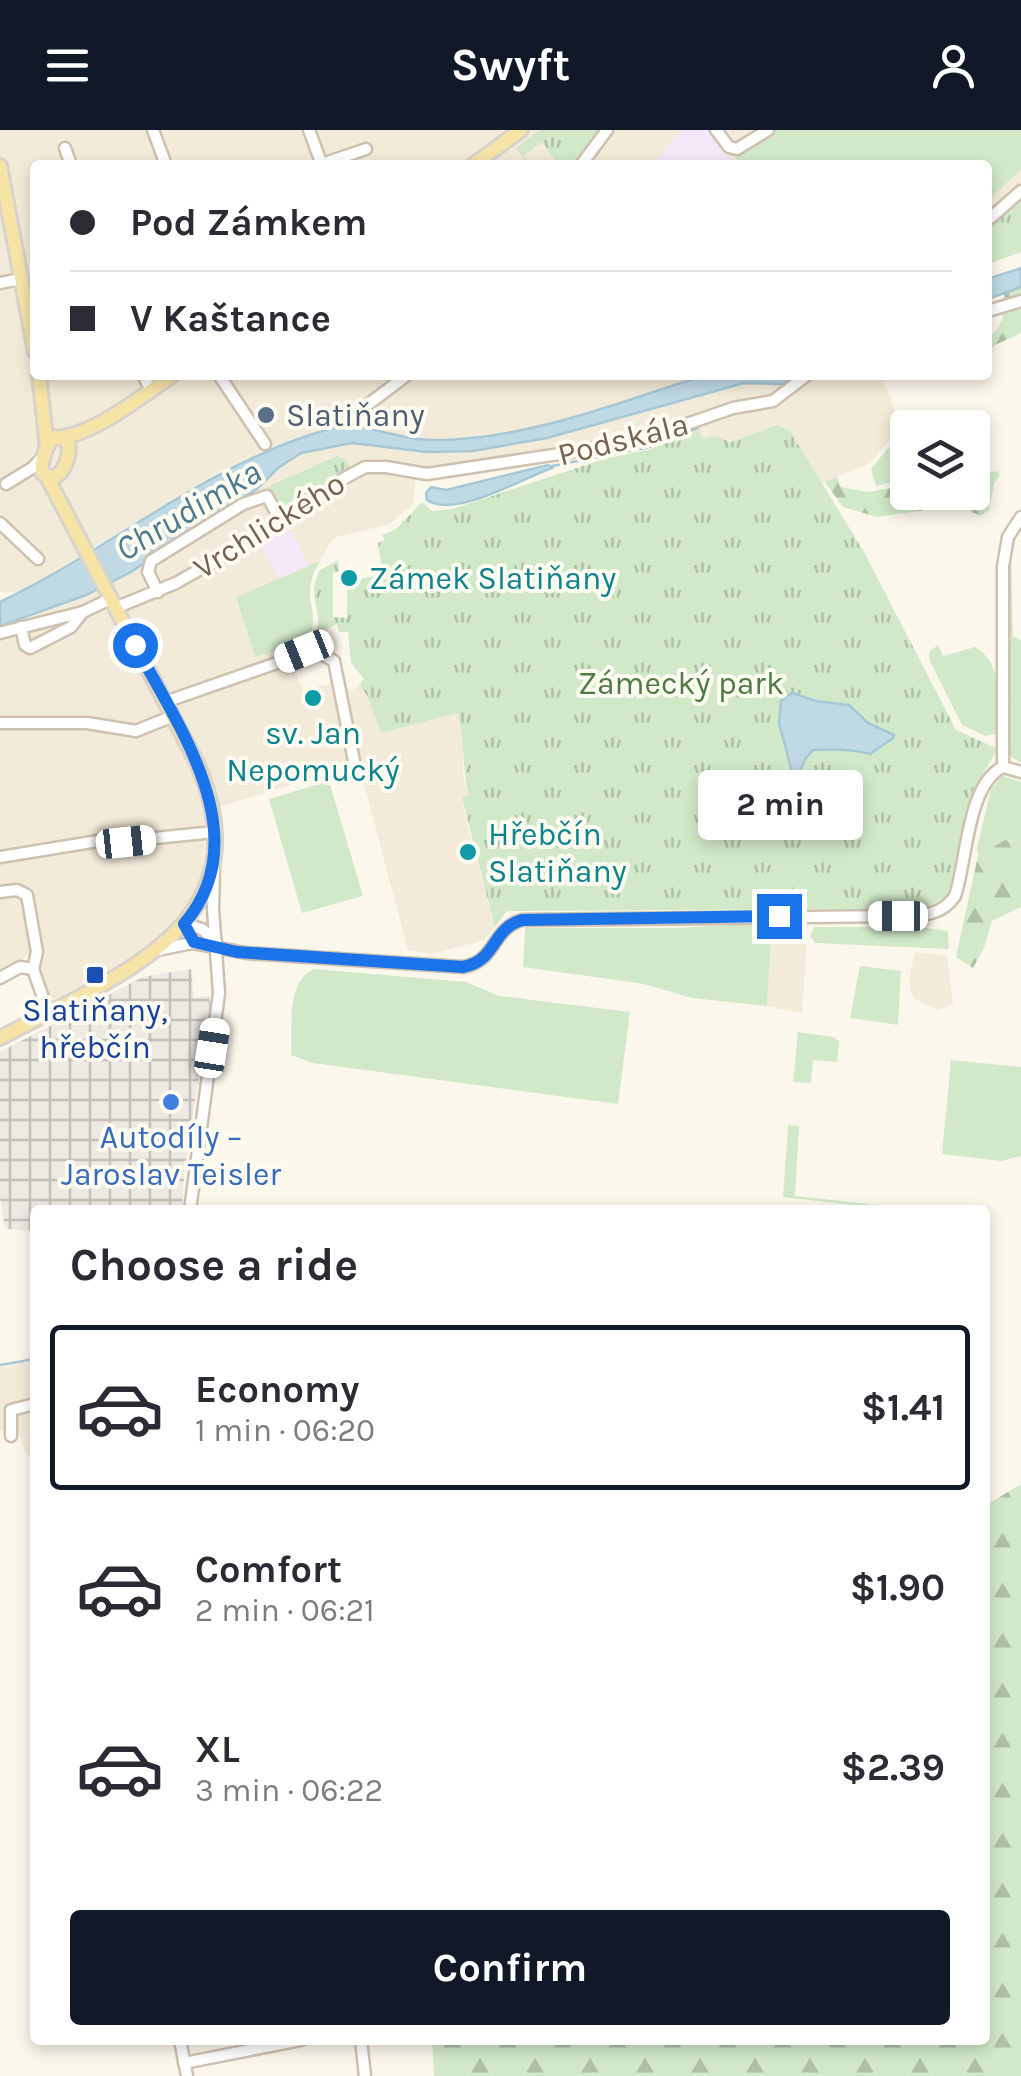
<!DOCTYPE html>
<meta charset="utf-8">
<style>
:root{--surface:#fff;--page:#f2f2f3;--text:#2b2b33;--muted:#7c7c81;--line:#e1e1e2;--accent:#111827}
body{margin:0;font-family:Karla,sans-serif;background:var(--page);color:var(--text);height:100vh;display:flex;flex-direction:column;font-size:38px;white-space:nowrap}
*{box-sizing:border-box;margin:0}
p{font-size:32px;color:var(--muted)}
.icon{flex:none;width:55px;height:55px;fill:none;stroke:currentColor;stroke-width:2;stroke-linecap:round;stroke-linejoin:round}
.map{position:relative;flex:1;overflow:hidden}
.sheet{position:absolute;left:30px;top:1075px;width:960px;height:840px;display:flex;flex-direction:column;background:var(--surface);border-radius:10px;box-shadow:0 5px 15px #0003}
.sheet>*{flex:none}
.banner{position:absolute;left:30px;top:30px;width:962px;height:220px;border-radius:10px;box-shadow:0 5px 15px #0003;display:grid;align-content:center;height:220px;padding:0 40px;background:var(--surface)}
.controls{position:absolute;left:890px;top:280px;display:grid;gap:20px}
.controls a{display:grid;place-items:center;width:100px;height:100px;border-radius:10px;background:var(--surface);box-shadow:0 5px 15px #0003;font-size:50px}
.end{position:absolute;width:45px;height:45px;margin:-22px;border:12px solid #1a73e8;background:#fff;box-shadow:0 0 0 5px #fff}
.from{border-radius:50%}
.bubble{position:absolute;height:70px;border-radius:10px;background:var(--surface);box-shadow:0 5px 15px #0003;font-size:32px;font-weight:700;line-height:70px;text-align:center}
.car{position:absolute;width:30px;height:60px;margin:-30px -15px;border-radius:12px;box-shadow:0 0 8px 2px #0007;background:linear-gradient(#fff 24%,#345 0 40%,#fff 0 76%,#345 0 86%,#fff 0)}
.banner b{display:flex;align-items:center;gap:35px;height:95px;font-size:38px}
.banner b+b{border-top:2px solid var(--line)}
.banner i{width:25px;height:25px;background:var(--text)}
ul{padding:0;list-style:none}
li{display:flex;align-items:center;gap:30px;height:165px;margin:0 20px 15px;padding:0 20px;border:5px solid transparent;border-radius:10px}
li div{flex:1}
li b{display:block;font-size:38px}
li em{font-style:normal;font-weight:700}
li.active{border-color:var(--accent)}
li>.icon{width:90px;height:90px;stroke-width:1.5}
h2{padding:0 40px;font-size:45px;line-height:120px}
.action{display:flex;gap:20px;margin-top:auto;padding:20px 40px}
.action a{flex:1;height:115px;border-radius:10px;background:var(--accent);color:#fff;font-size:40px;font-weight:700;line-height:115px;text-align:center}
header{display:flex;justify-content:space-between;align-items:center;height:130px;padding:0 40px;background:var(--accent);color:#fff;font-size:45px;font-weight:700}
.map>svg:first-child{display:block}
.residential{fill:#f3ebd9}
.industrial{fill:url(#industrial-grid)}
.education{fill:#f4e7f8}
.green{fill:#d1e9c9}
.forest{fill:url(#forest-firs)}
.park{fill:url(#park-tufts)}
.water{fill:#bfdae5;stroke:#a6c8d6;stroke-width:2.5}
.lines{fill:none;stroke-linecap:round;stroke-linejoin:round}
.stream{stroke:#a6c8d6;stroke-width:2.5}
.minor-casing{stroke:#cec1b0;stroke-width:15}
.major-casing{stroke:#d9d3cd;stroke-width:18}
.minor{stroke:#fff;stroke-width:10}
.major{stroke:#f6e4a7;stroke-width:12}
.route{stroke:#1a73e8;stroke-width:12}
.service-dot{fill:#5c6f8a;stroke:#fefbf1;stroke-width:4}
.culture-dot{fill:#0f9aa8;stroke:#fefbf1;stroke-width:4}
.transit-dot{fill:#1a4fb4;stroke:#fefbf1;stroke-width:4}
.shop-dot{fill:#3f7fe0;stroke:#fefbf1;stroke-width:4}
.labels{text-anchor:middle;stroke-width:8;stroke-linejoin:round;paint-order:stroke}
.service-label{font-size:32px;fill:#4e5e75;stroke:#fefbf1;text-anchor:start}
.street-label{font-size:32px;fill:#76624e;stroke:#fefbf1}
.culture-label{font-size:32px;fill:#0d838f;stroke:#fefbf1;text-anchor:start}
.park-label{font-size:32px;fill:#4e7b47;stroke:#fefbf1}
.transit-label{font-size:32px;fill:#164399;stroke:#fefbf1}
.shop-label{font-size:32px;fill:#366cbe;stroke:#fefbf1}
.water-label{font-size:35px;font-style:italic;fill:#4c7a8f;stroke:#fefbf1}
</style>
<header><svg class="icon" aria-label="menu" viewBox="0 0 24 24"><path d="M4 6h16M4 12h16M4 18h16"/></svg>Swyft<svg class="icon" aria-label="person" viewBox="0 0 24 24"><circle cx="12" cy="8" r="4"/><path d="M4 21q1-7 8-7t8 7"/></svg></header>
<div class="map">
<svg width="1021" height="1946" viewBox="0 0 1021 1946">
<defs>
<pattern id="industrial-grid" width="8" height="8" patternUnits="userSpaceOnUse" patternTransform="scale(2.5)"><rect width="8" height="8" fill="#ede9e3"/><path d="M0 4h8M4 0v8" fill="none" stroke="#c5c0ba"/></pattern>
<pattern id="forest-firs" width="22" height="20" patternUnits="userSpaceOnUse" patternTransform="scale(2.5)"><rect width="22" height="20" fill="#d1e9c9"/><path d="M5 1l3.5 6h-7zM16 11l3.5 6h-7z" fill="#aec0a5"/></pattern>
<pattern id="park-tufts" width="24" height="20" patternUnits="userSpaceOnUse" patternTransform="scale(2.5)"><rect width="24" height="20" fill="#d1e9c9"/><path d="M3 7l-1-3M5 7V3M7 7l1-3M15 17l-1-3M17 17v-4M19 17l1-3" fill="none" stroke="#aec0a5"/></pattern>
</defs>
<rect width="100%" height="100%" fill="#fcf7eb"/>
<!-- residential -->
<g class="residential">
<path d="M 0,0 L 1021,0 L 1021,68 L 988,96 L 988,35 L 35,35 L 35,245 L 706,245 L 544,296 L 471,308 L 421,310 L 353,297 L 334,297 L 295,309 L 215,344 L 19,463 L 0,462 Z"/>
<path d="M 795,245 L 891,245 L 883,249 L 905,307 L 887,313 L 870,333 L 820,354 L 790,302 L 777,295 L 731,312 L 715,306 L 702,309 L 699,301 L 656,317 L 416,348 L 413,374 L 390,394 L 333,408 L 320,431 L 236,467 L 255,527 L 285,518 L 303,560 L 341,552 L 351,561 L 359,555 L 367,565 L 381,603 L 457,583 L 464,607 L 463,644 L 469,666 L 462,668 L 464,681 L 495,797 L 484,810 L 432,824 L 408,820 L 364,654 L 326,644 L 206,681 L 203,742 L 191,769 L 149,818 L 133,829 L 55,869 L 46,866 L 38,820 L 0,841 L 0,496 L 36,484 L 131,442 L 257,359 L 278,338 L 301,323 L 352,313 L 427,322 L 473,321 L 547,308 L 745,253 L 782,254 Z"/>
<path d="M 808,792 L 802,883 L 767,876 L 772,793 Z"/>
<path d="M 915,822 L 947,826 L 953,874 L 938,880 L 913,868 L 909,850 Z"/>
<path d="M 35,1231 L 35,1324 L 27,1326 L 17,1297 L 0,1300 L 0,1237 Z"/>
</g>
<!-- industrial -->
<path class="industrial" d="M 191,839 L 194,868 L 209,866 L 210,874 L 184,1044 L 182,1080 L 35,1080 L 35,1101 L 5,1099 L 0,1067 L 0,922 L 143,847 Z"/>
<!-- education -->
<g class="education">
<path d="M 681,0 L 709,0 L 731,30 L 724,35 L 653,35 Z"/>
<path d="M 287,397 L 310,435 L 279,449 L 259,414 Z"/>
</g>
<!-- green -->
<g class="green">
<path d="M 777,0 L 1021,0 L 1021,39 L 988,71 L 988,35 L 740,35 L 735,28 Z"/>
<path d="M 907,309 L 907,344 L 902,343 L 900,350 L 876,356 L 871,339 L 888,318 Z"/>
<path d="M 320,431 C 297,470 323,478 308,511 L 255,527 L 236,467 Z"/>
<path d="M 938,515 L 943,526 L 975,517 C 1005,535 998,573 998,603 L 986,606 L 962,595 L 930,531 L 929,522 Z"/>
<path d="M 1002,646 L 1021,652 L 1021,712 L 1005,710 L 978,726 L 977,718 L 991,659 Z"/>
<path d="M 329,651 L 363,766 L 302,783 L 269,669 Z"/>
<path d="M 772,793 L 767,876 L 692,868 L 644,854 L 523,837 L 525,798 L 672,798 Z"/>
<path d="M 814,797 L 918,797 L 948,801 L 949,819 L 815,813 L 810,806 Z"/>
<path d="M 860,836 L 901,841 L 898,895 L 850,888 Z"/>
<path d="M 314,839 L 466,852 L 499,866 L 630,882 L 618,974 L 313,933 L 291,925 C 293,897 285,852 314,839 Z"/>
<path d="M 798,902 L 833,907 L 839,911 L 837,932 L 813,930 L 811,953 L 793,952 Z"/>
<path d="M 951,930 L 1021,937 L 1021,1026 L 1002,1031 L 942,1024 Z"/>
<path d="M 788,995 L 799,996 L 795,1066 L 924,1080 L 894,1080 L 783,1067 Z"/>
</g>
<!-- forest -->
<g class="forest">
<path d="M 1021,157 L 1021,203 L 995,215 L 988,222 L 988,208 C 1003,197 1005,182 1004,164 Z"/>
<path d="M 999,341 L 999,347 L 994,353 L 989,380 L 982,385 C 967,384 959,369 944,366 L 927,380 L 877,387 L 843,377 L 825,352 L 837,347 L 841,357 L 868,362 L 907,355 L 908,362 L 972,362 L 973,345 Z"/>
<path d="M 1011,420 L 1013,506 L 1021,510 L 1021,633 L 1008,625 L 1006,436 Z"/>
<path d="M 1005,710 L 1021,712 L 1021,777 L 992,791 L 984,818 L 973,838 L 956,827 L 978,726 Z"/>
<path d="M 1021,1354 L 1021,1946 L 434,1946 L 432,1910 L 985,1910 L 985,1376 Z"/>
</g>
<!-- park -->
<g class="park">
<path d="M 540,0 L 602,0 L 577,35 L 559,35 L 542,12 L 524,25 L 528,35 L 516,18 Z"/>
<path d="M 1021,68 L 1021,122 L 988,134 L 988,96 Z"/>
<path d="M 777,295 L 790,301 L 864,422 L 956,600 L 998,619 L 972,662 L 948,766 L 931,775 L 861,779 L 507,781 L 495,797 L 462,668 L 469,665 C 461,637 466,611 457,583 L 381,603 L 367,565 L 359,555 L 364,549 L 351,533 L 348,502 L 339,502 L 337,494 L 322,502 L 317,501 C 322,476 306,466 320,440 L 338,430 L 339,441 L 333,443 L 333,487 L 347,488 L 347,452 L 383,444 L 378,413 L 385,410 L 382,405 L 396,399 L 422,372 L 432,381 L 452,379 L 607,328 L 648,320 L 699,300 L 702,309 L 715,306 L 731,312 Z"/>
<path d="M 337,326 L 346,330 L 350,341 L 285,388 L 267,357 Z"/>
</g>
<!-- water -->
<g class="water">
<path d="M 1021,138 L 1021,157 L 988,169 L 988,149 Z"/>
<path d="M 706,245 L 795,245 L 783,254 L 744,253 L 547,308 L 473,321 L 427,322 L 352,313 L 301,323 L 278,338 L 257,359 L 131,442 L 86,465 L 0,496 L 0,472 C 113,418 206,334 329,299 C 357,291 390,306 418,309 C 435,311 455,310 471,308 C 552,300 629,269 706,245 Z"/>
<path d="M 548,335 L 552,338 C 523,348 454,389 427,370 L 426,363 L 431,357 L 446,360 Z"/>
<path d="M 792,563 L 816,571 L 849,575 L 868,593 L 894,605 L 893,608 L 870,624 C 854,619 829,619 813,620 L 805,629 L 800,641 L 792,642 L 779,593 L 781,571 Z"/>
</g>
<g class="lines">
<!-- stream -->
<g class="stream">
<path d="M 552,336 L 646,318 L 698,298"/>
<path d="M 0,1235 L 35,1229"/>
</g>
<defs>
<g id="minor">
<path d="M 153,0 L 166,35"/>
<path d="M 309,0 L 322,35"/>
<path d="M 716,0 L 729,17 L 737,19 L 768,0"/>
<path d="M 65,18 L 71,35"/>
<path d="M 319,35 L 366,19"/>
<path d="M 581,35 L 607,0"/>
<path d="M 988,90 L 1021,61"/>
<path d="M 0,153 L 21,149"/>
<path d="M 988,181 L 1021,171"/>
<path d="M 143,245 L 151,260"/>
<path d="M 219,245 L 265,314"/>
<path d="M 366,276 L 407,245"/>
<path d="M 6,354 L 32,338 L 44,326"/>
<path d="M 0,393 L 38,429"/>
<path d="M 158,462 L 148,442 L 151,431 L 243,374 L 267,366 L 282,393"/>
<path d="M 115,478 L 176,453 L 304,380 L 343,349 L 365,337 L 386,337 L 427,344 L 632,313 L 733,278 L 773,271 L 807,245"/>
<path d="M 21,497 L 25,515 L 30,518 L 71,497 L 83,482"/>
<path d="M 0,503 L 83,482 L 110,469"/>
<path d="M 165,572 L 314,520 L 334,531 L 356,641"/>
<path d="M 0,593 L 87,593 L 136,601 L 173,586"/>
<path d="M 1003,637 L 1003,436 L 1008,407 L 1021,387"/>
<path d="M 1003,637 L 1021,642"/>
<path d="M 0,727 L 104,710 L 126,711 L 214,702"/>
<path d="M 0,762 L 17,760 L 27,765 L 37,822 L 33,839"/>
<path d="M 185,794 L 202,799 L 216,812"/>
<path d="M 158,820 L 192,813 L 246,823 L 463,837 C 497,831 491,799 522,790 L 898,786 C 920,785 941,787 955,766 C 967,731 967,654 1003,637"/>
<path d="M 33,839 L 48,882"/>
<path d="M 0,848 L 20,837 L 33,839"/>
<path d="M 190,1080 L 219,863 L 213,779 L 214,738"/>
<path d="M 11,1306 L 11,1280 L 35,1274"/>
<path d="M 180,1910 L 187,1946"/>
<path d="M 361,1910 L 365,1946"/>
<path d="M 184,1933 L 301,1910"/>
</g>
<g id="major">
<path d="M 473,35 L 521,0"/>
<path d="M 0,36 L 35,222"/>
<path d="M 39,245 L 47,317"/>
<path d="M 54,307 L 66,309 C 73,321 65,344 52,348 L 43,344 C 39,333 46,315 54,307 Z"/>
<path d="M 62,307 C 98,302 143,265 173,245"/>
<path d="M 0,908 C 115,846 268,797 197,633 L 47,347"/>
</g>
</defs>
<!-- minor casing -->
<use href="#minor" class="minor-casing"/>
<!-- major casing -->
<use href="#major" class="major-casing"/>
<!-- minor -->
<use href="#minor" class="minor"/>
<!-- major -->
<use href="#major" class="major"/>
</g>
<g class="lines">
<!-- route -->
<path class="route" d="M 135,515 C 178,596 259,707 184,794 L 194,812 L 237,822 L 463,837 C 497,831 491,799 522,790 L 779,786"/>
</g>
<!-- markers -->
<circle class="service-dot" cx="266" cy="285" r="10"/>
<g class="culture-dot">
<circle cx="349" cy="448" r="10"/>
<circle cx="313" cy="568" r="10"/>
<circle cx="468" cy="722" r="10"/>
</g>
<rect class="transit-dot" x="85" y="835" width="20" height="20" rx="5"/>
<circle class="shop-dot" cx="171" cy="972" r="10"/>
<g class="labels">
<!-- service labels -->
<g class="service-label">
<text x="286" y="296">Slatiňany</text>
</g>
<!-- street labels -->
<g class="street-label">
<text transform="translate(623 309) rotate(-14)" y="11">Podskála</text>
<text transform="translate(269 395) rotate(-32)" y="11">Vrchlického</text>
</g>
<!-- culture labels -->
<g class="culture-label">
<text x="369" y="459">Zámek Slatiňany</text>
<text x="313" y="614" text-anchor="middle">sv. Jan<tspan x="313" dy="37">Nepomucký</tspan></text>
<text x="488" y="715">Hřebčín<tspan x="488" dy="37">Slatiňany</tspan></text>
</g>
<!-- park labels -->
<g class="park-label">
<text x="681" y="564">Zámecký park</text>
</g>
<!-- transit labels -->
<g class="transit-label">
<text x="95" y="891">Slatiňany,<tspan x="95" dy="37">hřebčín</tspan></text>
</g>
<!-- shop labels -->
<g class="shop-label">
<text x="171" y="1018">Autodíly –<tspan x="171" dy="37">Jaroslav Teisler</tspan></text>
</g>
<!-- water labels -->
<g class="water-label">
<text transform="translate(188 380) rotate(-31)" y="12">Chrudimka</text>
</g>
</g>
</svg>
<div class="controls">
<a><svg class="icon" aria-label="layers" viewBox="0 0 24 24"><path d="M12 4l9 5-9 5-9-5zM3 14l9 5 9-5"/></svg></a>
</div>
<i class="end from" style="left:135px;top:515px"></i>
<i class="end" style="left:779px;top:786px"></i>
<div class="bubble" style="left:698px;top:640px;width:165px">2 min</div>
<i class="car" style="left:304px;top:521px;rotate:248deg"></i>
<i class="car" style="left:126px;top:712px;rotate:84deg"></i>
<i class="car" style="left:898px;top:786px;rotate:270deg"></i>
<i class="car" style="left:212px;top:918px;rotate:9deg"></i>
<div class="banner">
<b><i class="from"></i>Pod Zámkem</b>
<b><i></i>V Kaštance</b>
</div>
<section class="sheet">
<h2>Choose a ride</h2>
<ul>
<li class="active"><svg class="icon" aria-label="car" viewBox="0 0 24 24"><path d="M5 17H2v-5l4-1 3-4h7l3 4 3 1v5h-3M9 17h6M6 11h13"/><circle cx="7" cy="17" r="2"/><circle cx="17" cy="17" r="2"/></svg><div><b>Economy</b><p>1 min · 06:20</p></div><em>$1.41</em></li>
<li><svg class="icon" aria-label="car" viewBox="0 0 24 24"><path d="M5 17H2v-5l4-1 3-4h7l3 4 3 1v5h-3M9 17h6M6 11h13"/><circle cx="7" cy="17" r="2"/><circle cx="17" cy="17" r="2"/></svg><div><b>Comfort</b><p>2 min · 06:21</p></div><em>$1.90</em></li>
<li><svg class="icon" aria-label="car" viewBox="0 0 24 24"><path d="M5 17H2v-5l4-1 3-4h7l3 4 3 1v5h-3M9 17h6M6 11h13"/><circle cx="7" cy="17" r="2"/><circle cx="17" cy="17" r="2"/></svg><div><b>XL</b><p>3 min · 06:22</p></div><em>$2.39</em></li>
</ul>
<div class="action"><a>Confirm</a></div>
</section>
</div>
